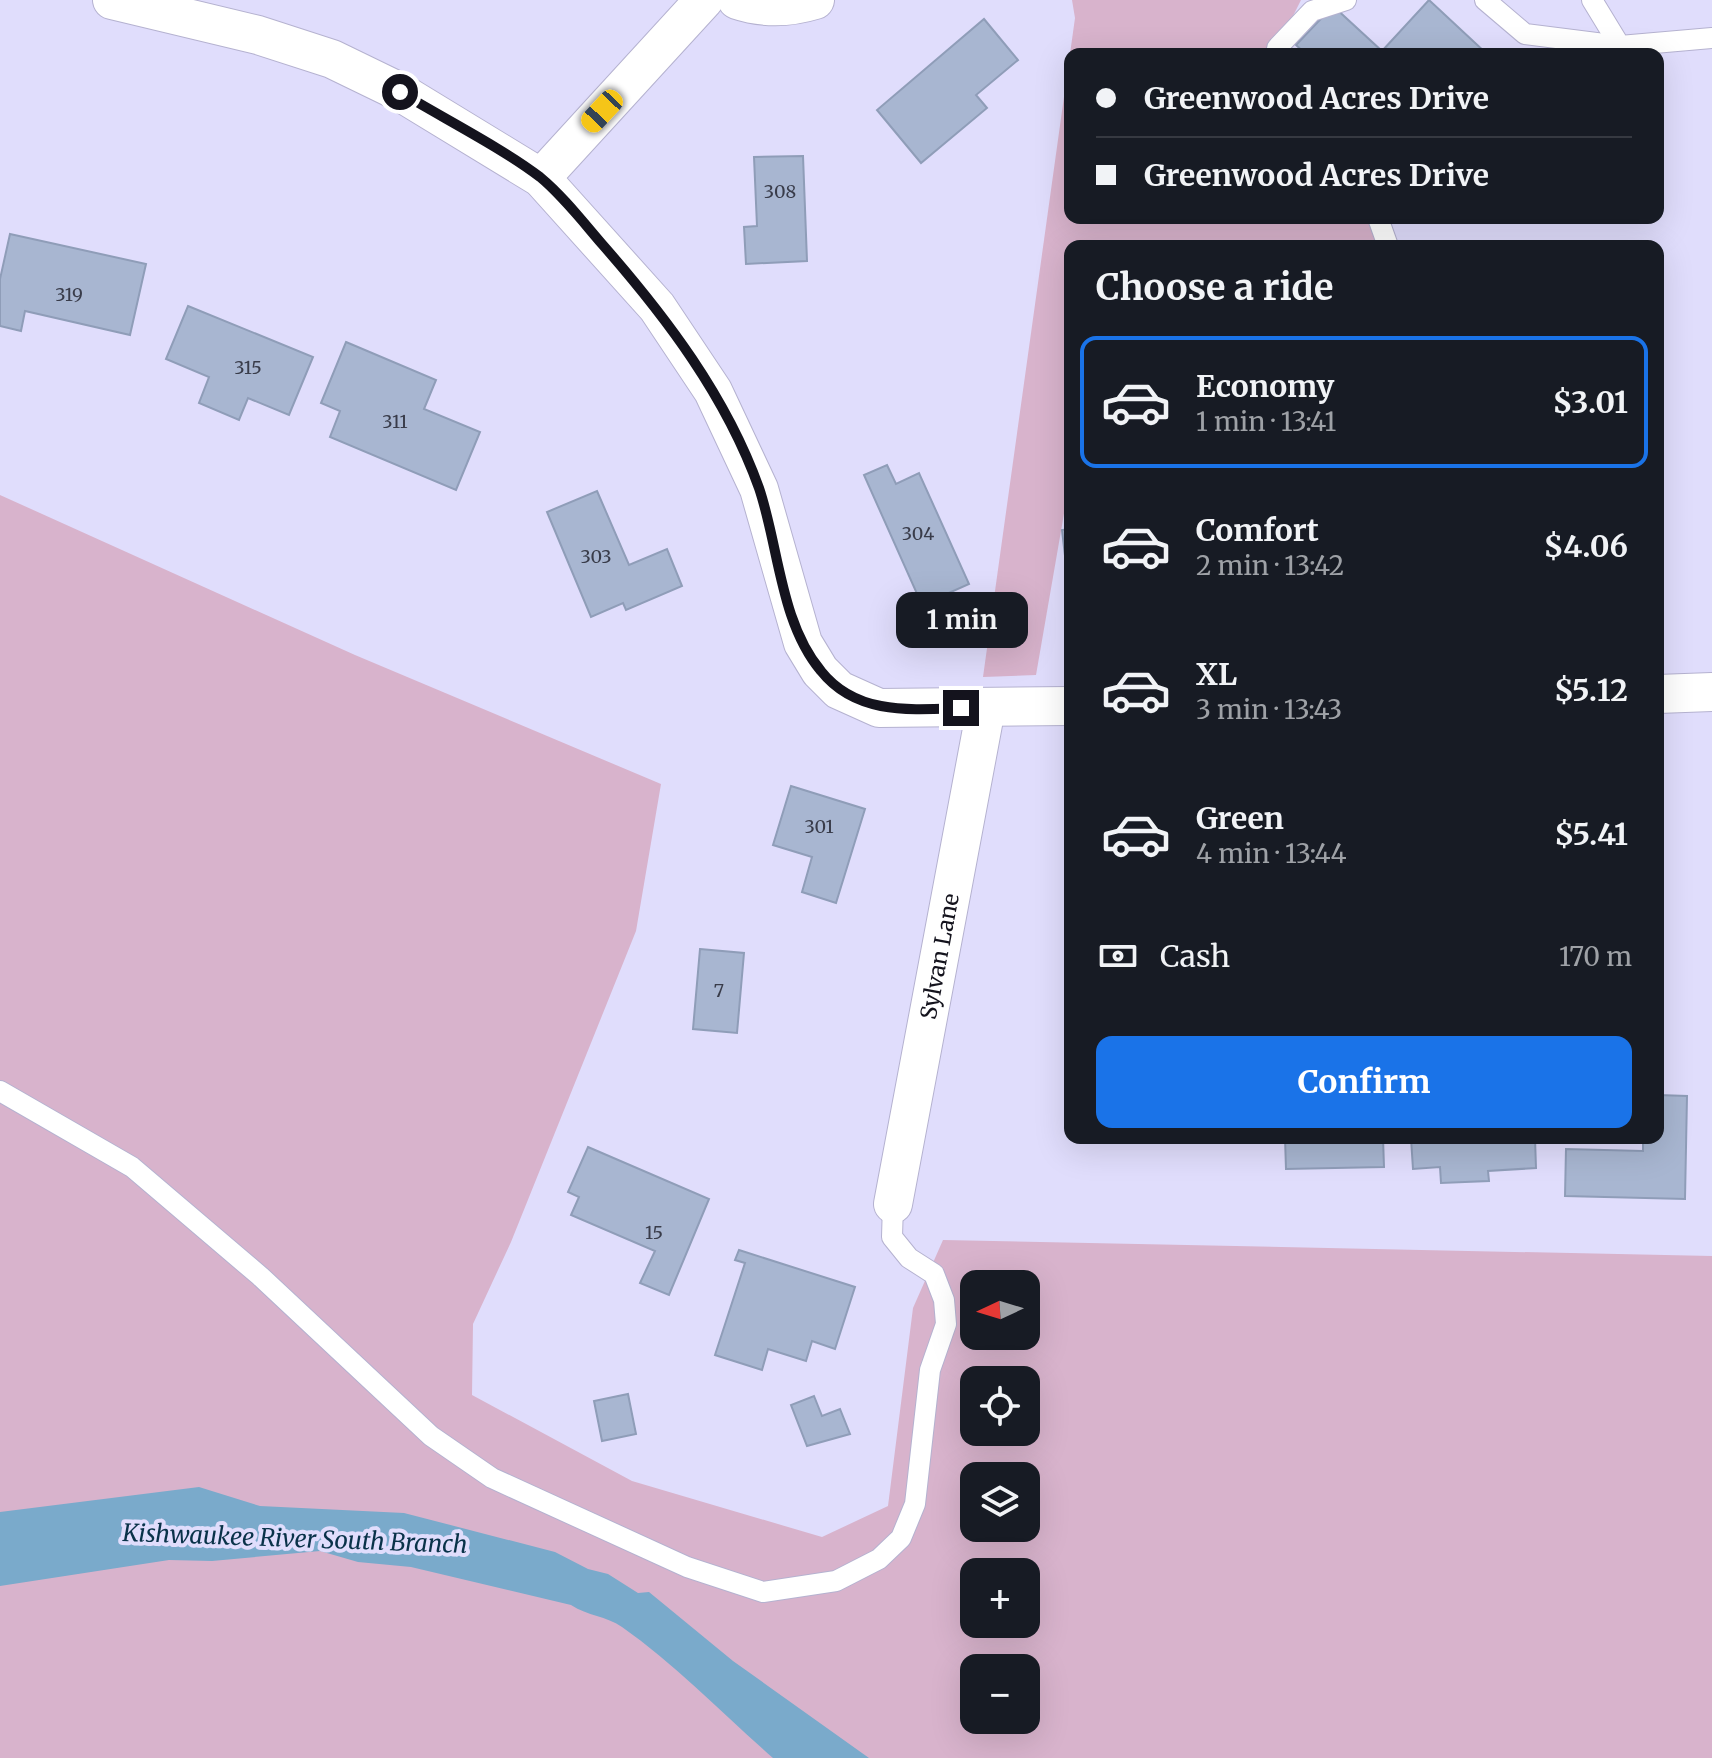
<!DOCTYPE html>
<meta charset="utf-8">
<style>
:root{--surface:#171b24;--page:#20242c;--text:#f1f3f6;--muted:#9ea1a6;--line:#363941;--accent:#1a73e8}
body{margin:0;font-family:Merriweather,serif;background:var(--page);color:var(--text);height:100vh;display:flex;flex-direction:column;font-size:30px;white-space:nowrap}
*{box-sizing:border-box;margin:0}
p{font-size:26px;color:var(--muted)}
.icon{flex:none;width:44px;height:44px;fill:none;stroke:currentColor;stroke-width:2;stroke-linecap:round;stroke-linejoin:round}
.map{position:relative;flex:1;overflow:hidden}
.drawer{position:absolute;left:1064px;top:240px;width:600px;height:904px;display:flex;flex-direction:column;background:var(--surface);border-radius:16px;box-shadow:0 8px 32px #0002}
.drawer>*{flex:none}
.hud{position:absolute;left:1064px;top:48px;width:600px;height:176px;border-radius:16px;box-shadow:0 8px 32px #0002;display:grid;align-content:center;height:176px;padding:0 32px;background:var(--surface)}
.needle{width:52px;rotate:266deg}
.buttons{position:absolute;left:960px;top:1270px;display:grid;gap:16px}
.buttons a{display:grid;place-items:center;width:80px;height:80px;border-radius:16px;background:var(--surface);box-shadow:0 8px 32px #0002;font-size:40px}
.end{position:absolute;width:36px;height:36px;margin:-18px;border:10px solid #14131d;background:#fff;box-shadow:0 0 0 4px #fff}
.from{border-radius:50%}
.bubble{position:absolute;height:56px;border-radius:16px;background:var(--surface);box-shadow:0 8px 32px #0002;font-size:26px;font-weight:700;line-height:56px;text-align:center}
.car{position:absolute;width:24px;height:48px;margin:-24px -12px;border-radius:10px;box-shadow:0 0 6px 2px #0007;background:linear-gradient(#f5c518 24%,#345 0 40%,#f5c518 0 76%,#345 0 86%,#f5c518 0)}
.hud b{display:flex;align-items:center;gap:28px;height:76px;font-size:30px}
.hud b+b{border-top:2px solid var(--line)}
.hud i{width:20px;height:20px;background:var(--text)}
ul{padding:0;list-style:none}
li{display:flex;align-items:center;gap:24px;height:132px;margin:0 16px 12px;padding:0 16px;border:4px solid transparent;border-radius:16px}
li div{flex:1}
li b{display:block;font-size:30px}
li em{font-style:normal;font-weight:700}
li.current{border-color:var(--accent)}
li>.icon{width:72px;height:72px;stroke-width:1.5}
h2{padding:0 32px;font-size:36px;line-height:96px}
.pay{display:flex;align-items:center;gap:20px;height:88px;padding:0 32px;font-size:30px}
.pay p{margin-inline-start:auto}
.cta{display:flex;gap:16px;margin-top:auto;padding:16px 32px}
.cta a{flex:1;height:92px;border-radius:16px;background:var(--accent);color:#fff;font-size:32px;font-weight:700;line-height:92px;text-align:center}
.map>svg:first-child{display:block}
.green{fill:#d8b3cc;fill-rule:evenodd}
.water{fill:#7aaacb}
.building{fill:#a8b6d1;stroke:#8f9db8;stroke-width:2}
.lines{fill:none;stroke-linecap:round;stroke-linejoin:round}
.lane-casing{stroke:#b5b2d0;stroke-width:22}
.street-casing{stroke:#b5b2d0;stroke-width:40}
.lane{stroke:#fff;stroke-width:20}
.street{stroke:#fff;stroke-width:38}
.route{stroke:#14131d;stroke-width:10}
.labels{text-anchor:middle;stroke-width:8;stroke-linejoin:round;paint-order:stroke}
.number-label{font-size:18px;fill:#393c4a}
.street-label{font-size:22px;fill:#14131d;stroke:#e0ddfc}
.water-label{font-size:24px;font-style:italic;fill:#093249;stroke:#e0ddfc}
</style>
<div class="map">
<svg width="1712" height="1758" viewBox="0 0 1712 1758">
<rect width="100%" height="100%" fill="#e0ddfc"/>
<!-- green -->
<g class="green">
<path d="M 1072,0 L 1301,0 L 1274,54 L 1070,54 L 1070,218 L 1377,218 L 1400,246 L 1070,246 L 1070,479 L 1036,675 L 983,677 L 1075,18 Z"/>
<path d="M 0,495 L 355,655 L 661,784 L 636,931 L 511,1242 L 473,1324 L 472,1395 L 632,1481 L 822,1537 L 888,1506 L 913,1308 L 943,1240 L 1712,1256 L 1712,1758 L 0,1758 ZM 974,1284 L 1026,1284 L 1026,1336 L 974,1336 ZM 974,1380 L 1026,1380 L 1026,1432 L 974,1432 ZM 974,1476 L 1026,1476 L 1026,1528 L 974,1528 ZM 974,1572 L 1026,1572 L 1026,1624 L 974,1624 ZM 974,1668 L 1026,1668 L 1026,1720 L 974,1720 Z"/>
</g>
<!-- water -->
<path class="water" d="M 199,1487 L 260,1506 L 404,1513 L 555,1552 L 588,1569 L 608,1574 L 638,1593 L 649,1592 L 733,1661 L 869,1758 L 773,1758 C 724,1715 676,1665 622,1627 C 606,1616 588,1616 571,1605 L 411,1567 L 358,1562 L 320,1551 L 212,1561 L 169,1560 L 0,1586 L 0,1512 Z"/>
<!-- building -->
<g class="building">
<path d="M 1429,0 L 1487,54 L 1306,54 L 1296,45 L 1333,6 L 1382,51 Z"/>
<path d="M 984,19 L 1018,60 L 976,95 L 987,108 L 921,163 L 877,110 Z"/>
<path d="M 803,156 L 807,261 L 746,264 L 744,227 L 757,226 L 754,157 Z"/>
<path d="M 10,234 L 146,264 L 130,335 L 25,311 L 21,331 L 0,326 L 0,279 Z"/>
<path d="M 188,306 L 313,357 L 289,415 L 248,398 L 239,420 L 199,403 L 209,377 L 166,359 Z"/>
<path d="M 346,342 L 436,380 L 424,409 L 480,432 L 456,490 L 330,437 L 340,411 L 321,403 Z"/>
<path d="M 887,465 L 896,484 L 919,473 L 969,584 L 922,605 L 864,475 Z"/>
<path d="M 597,491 L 629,565 L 667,549 L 682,586 L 626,610 L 623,603 L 591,617 L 547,512 Z"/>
<path d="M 1070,529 L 1070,573 L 1067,573 L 1062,530 Z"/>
<path d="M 791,786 L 865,809 L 836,903 L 802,892 L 812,857 L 773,845 Z"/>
<path d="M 700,949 L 744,953 L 737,1033 L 693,1029 Z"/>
<path d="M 1658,1095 L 1687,1096 L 1685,1199 L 1565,1196 L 1566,1149 L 1643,1151 L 1643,1138 L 1658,1138 Z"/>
<path d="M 1285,1138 L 1383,1138 L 1384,1167 L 1286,1169 Z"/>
<path d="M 1411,1138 L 1535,1138 L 1536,1168 L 1488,1171 L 1489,1181 L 1441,1183 L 1440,1167 L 1413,1169 Z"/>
<path d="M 588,1147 L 709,1199 L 669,1295 L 640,1283 L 655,1251 L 571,1215 L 579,1197 L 568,1192 Z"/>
<path d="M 739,1250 L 855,1287 L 835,1349 L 812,1341 L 806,1361 L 768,1349 L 762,1370 L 715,1355 L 745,1263 L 735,1260 Z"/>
<path d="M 628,1394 L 636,1434 L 602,1441 L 594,1401 Z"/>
<path d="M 814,1396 L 822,1416 L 840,1409 L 850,1434 L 807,1446 L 791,1405 Z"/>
</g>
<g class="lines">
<defs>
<g id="lane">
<path d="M 1485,0 L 1525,34 L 1620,46"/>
<path d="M 1592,0 L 1620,46 L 1712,38"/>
<path d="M 1277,54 L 1277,48 L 1312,11 L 1346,0"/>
<path d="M 1378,218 L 1388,246"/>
<path d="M 0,1091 L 132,1167 L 260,1276 L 431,1436 L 492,1478 L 687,1567 L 763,1592 L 836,1581 L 879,1559 L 901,1538 L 915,1504 L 930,1370 L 946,1324 L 944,1300 L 934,1274 L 909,1258 L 892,1237 L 893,1204"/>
</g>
<g id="street">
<path d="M 112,0 L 258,35 L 332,59 L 400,92 L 541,178 L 657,307 L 713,391 L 759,489 L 803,643 L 820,671 L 839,690 L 879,708 L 1070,706"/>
<path d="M 737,0 C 764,9 789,8 815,0"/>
<path d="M 541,178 L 704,0"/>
<path d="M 1658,694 L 1712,692"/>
<path id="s1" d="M 893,1204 L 986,708"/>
</g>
</defs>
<!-- lane casing -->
<use href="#lane" class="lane-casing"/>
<!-- street casing -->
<use href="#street" class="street-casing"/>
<!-- lane -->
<use href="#lane" class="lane"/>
<!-- street -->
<use href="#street" class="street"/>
</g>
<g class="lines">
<!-- route -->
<path class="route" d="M 400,92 C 443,118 502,148 540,177 C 563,196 583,222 602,244 C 666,317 726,396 759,488 C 779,547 780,622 821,671 C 856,715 910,710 961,708"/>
</g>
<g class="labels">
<!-- number labels -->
<g class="number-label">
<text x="780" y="198">308</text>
<text x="69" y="301">319</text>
<text x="248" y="374">315</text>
<text x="395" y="428">311</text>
<text x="918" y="540">304</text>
<text x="596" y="563">303</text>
<text x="819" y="833">301</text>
<text x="719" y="997">7</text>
<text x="654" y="1239">15</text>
</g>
<!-- street labels -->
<g class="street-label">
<text dy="8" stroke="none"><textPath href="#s1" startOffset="252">Sylvan Lane</textPath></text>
</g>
<!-- water labels -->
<g class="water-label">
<text transform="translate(295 1539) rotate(2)" y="8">Kishwaukee River South Branch</text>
</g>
</g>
</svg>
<div class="buttons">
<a><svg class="needle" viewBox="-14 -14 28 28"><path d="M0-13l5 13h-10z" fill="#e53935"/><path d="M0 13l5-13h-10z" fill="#9ea1a6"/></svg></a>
<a><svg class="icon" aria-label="locate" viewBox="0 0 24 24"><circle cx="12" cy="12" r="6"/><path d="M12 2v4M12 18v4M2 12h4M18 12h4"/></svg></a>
<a><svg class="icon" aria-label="layers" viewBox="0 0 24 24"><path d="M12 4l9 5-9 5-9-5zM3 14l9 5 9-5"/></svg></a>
<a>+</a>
<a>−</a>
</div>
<i class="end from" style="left:400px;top:92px"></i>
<i class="end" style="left:961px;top:708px"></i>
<div class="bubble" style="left:896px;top:592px;width:132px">1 min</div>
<i class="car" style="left:602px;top:111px;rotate:223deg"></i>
<div class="hud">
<b><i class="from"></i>Greenwood Acres Drive</b>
<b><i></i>Greenwood Acres Drive</b>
</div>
<section class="drawer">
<h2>Choose a ride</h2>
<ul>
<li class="current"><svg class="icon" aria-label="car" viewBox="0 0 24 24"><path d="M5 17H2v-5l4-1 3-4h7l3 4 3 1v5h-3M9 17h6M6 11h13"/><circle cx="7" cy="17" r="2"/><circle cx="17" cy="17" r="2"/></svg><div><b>Economy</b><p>1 min · 13:41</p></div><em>$3.01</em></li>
<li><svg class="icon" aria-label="car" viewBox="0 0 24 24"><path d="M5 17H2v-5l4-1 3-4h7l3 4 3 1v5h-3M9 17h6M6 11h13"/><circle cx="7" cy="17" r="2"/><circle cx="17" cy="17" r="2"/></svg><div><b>Comfort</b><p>2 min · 13:42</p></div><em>$4.06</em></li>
<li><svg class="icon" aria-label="car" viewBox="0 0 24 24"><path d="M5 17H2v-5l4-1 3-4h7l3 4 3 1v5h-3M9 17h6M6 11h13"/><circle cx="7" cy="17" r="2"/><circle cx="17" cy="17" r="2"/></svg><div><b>XL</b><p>3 min · 13:43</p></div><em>$5.12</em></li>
<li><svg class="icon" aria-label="car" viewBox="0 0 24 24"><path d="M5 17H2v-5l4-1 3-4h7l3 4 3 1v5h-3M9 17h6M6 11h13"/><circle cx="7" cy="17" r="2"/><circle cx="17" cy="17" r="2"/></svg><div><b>Green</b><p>4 min · 13:44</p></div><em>$5.41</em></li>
</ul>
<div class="pay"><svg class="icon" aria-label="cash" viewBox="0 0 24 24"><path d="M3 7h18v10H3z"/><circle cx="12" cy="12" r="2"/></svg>Cash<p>170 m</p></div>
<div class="cta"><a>Confirm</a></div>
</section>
</div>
